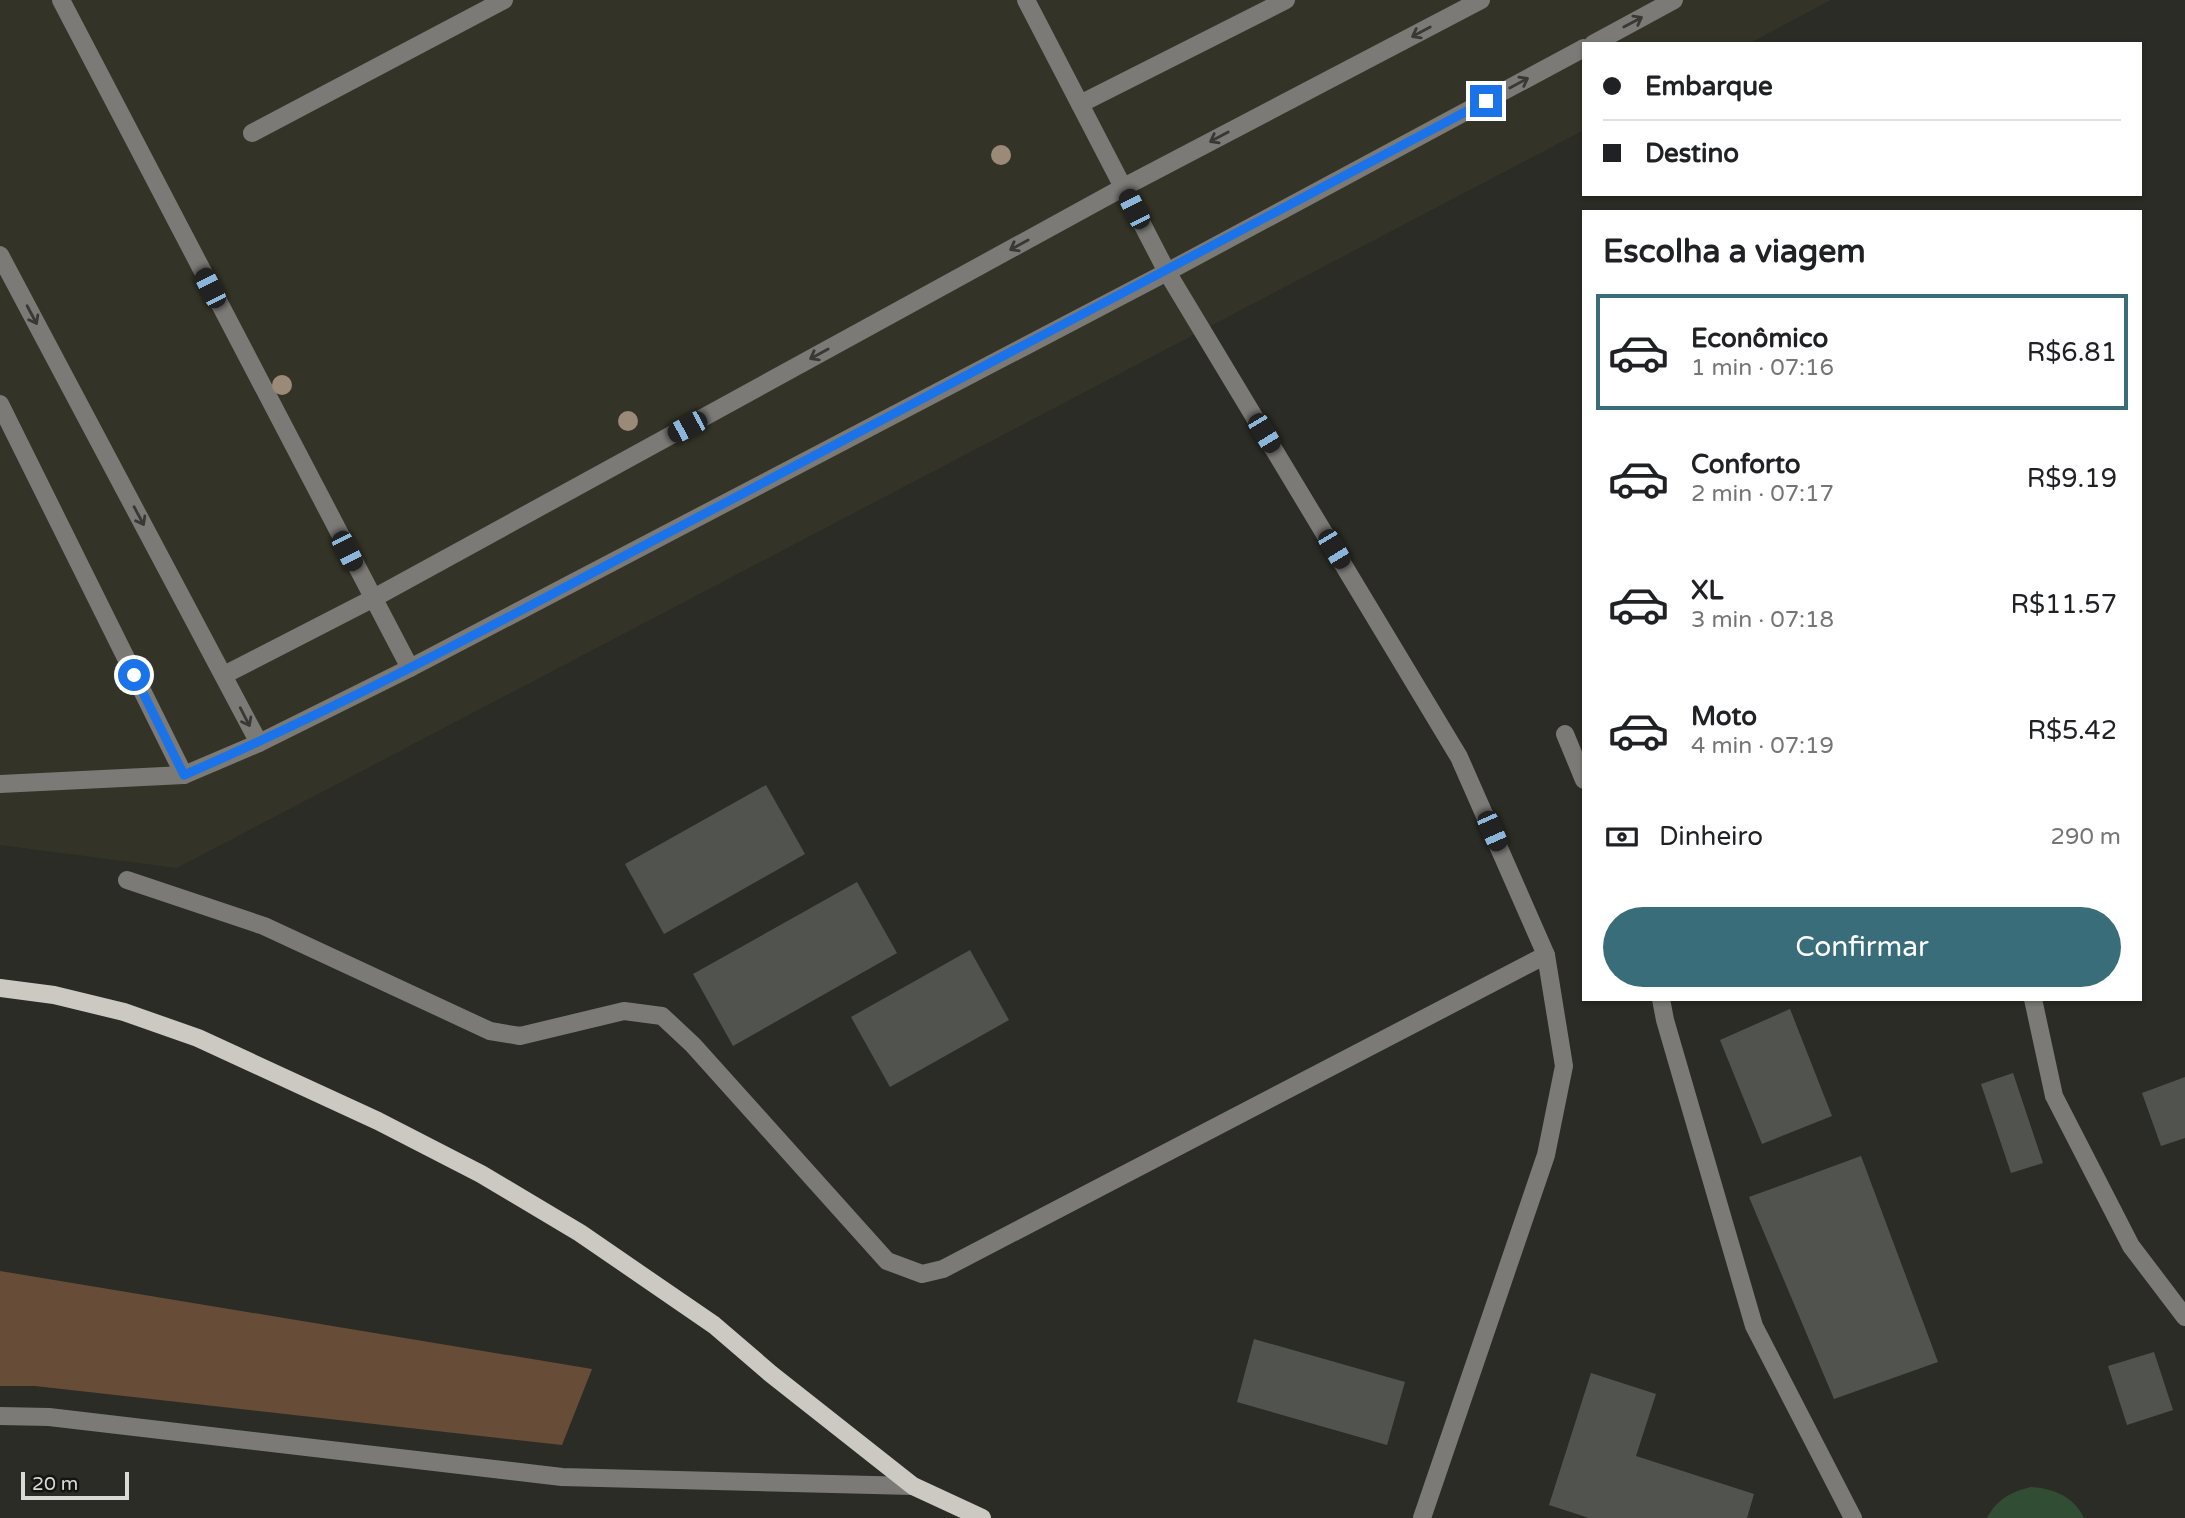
<!DOCTYPE html>
<html lang="pt">
<meta charset="utf-8">
<style>
:root{--surface:#fff;--page:#f6f6f6;--text:#202124;--muted:#757577;--line:#e0e0e0;--accent:#386d79}
body{margin:0;font-family:"Varela Round",sans-serif;background:var(--page);color:var(--text);height:100vh;display:flex;flex-direction:column;font-size:26px;white-space:nowrap}
*{box-sizing:border-box;margin:0}
p{font-size:23px;color:var(--muted)}
.icon{flex:none;width:38px;height:38px;fill:none;stroke:currentColor;stroke-width:2;stroke-linecap:round;stroke-linejoin:round}
.map{position:relative;flex:1;overflow:hidden}
.sheet{position:absolute;left:1582px;top:210px;width:560px;height:791px;display:flex;flex-direction:column;background:var(--surface);border-radius:0px;box-shadow:0 2px 5px #0004}
.sheet>*{flex:none}
.top-card{position:absolute;left:1582px;top:42px;width:560px;height:154px;border-radius:0px;box-shadow:0 2px 5px #0004;display:grid;align-content:center;height:154px;padding:0 21px;background:var(--surface)}
.scale{position:absolute;left:21px;bottom:18px;width:108px;box-sizing:border-box;padding-left:7px;border:4px solid #d9d9d5;border-top:0;font-size:19px;line-height:24px;white-space:nowrap;color:#d9d9d5;-webkit-text-stroke:5px #141412;paint-order:stroke}
.end{position:absolute;width:32px;height:32px;margin:-16px;border:9px solid #1a73e8;background:#fff;box-shadow:0 0 0 4px #fff}
.from{border-radius:50%}
.car{position:absolute;width:21px;height:42px;margin:-21px -10px;border-radius:9px;box-shadow:0 0 5px 2px #0007;background:linear-gradient(#222 24%,#8ab4d8 0 40%,#222 0 76%,#8ab4d8 0 86%,#222 0)}
.top-card b{display:flex;align-items:center;gap:24px;height:66px;font-size:26px}
.top-card b+b{border-top:2px solid var(--line)}
.top-card i{width:18px;height:18px;background:var(--text)}
ul{padding:0;list-style:none}
li{display:flex;align-items:center;gap:21px;height:116px;margin:0 14px 10px;padding:0 7px;border:4px solid transparent;border-radius:0px}
li div{flex:1}
li b{display:block;font-size:26px}
li em{font-style:normal;font-weight:600}
li.on{border-color:var(--accent)}
li>.icon{width:63px;height:63px;stroke-width:1.5}
h2{padding:0 21px;font-size:32px;line-height:84px}
.pay{display:flex;align-items:center;gap:18px;height:77px;padding:0 21px;font-size:26px}
.pay p{margin-inline-start:auto}
.primary-button{display:flex;gap:14px;margin-top:auto;padding:14px 21px}
.primary-button a{flex:1;height:80px;border-radius:42px;background:var(--accent);color:#fff;font-size:28px;font-weight:600;line-height:80px;text-align:center}
.map>svg:first-child{display:block}
.built{fill:#343327}
.green{fill:#674d37}
.water{fill:#314e35}
.building{fill:#51544e}
.lines{fill:none;stroke-linecap:round;stroke-linejoin:round}
.minor{stroke:#7b7a77;stroke-width:18}
.major{stroke:#ccc9c2;stroke-width:18}
.tree{fill:#9c8a78}
.oneway{stroke:#383835}
.route{stroke:#1a73e8;stroke-width:9}
</style>
<div class="map">
<svg width="2185" height="1518" viewBox="0 0 2185 1518">
<rect width="100%" height="100%" fill="#2c2c26"/>
<!-- built -->
<path class="built" d="M 0,0 L 1831,0 L 1748,44 L 1584,44 L 1584,130 L 177,868 L 0,845 Z"/>
<!-- green -->
<path class="green" d="M 0,1271 L 592,1369 L 562,1445 L 35,1386 L 0,1386 Z"/>
<!-- water -->
<path class="water" d="M 2031,1487 C 2054,1489 2073,1496 2084,1518 L 1987,1518 C 1997,1499 2011,1492 2031,1487 Z"/>
<!-- building -->
<g class="building">
<path d="M 766,785 L 805,854 L 664,934 L 625,864 Z"/>
<path d="M 857,882 L 897,953 L 733,1046 L 693,974 Z"/>
<path d="M 970,950 L 1009,1020 L 890,1087 L 851,1017 Z"/>
<path d="M 1790,1009 L 1832,1116 L 1762,1144 L 1720,1040 Z"/>
<path d="M 2013,1073 L 2043,1163 L 2011,1173 L 1981,1084 Z"/>
<path d="M 2185,1077 L 2185,1138 L 2161,1146 L 2142,1093 Z"/>
<path d="M 1861,1156 L 1938,1362 L 1834,1399 L 1749,1197 Z"/>
<path d="M 1254,1339 L 1405,1382 L 1387,1445 L 1237,1402 Z"/>
<path d="M 2154,1352 L 2173,1410 L 2127,1425 L 2108,1366 Z"/>
<path d="M 1591,1373 L 1656,1394 L 1636,1456 L 1754,1494 L 1747,1518 L 1589,1518 L 1549,1505 Z"/>
</g>
<g class="lines">
<!-- minor -->
<g class="minor">
<path d="M 61,0 L 410,668"/>
<path d="M 1593,44 L 1674,0"/>
<path d="M 1080,104 L 1286,0"/>
<path d="M 252,133 L 504,0"/>
<path d="M 0,255 L 259,743 L 410,668 L 1167,272 L 1584,48"/>
<path d="M 0,404 L 184,775"/>
<path d="M 224,675 L 372,599 L 1124,187 L 1481,0"/>
<path d="M 1565,734 L 1584,780"/>
<path d="M 0,784 L 184,775 L 259,743"/>
<path d="M 127,880 L 264,926 L 490,1031 L 520,1036 L 624,1011 L 662,1016 L 693,1045 L 887,1261 L 922,1274 L 943,1269 L 1546,955 L 1459,757 L 1167,272 L 1026,0"/>
<path d="M 1661,999 L 1665,1020 L 1754,1326 L 1853,1518"/>
<path d="M 2033,999 L 2054,1096 L 2131,1246 L 2185,1317"/>
<path d="M 0,1416 L 49,1417 L 562,1477 L 913,1486"/>
<path d="M 1422,1518 L 1546,1155 L 1564,1066 L 1546,955"/>
</g>
<!-- major -->
<path class="major" d="M 0,988 L 54,995 L 124,1012 L 198,1038 L 378,1121 L 481,1174 L 580,1233 L 714,1325 L 771,1374 L 913,1486 L 982,1518"/>
</g>
<!-- trees -->
<g class="tree">
<circle cx="1001" cy="155" r="10"/>
<circle cx="282" cy="385" r="10"/>
<circle cx="628" cy="421" r="10"/>
</g>
<!-- one-way arrows -->
<defs><path id="oneway-shaft" d="M-6 0H5M1.5-3L5.5 0L1.5 3" fill="none" stroke-width="1.6" stroke-linecap="round" stroke-linejoin="round" transform="scale(1.75)"/></defs>
<g class="oneway">
<use href="#oneway-shaft" transform="translate(1633 22) rotate(-28)"/>
<use href="#oneway-shaft" transform="translate(1421 32) rotate(152)"/>
<use href="#oneway-shaft" transform="translate(1519 83) rotate(-28)"/>
<use href="#oneway-shaft" transform="translate(1219 137) rotate(152)"/>
<use href="#oneway-shaft" transform="translate(1019 245) rotate(151)"/>
<use href="#oneway-shaft" transform="translate(32 315) rotate(62)"/>
<use href="#oneway-shaft" transform="translate(819 354) rotate(151)"/>
<use href="#oneway-shaft" transform="translate(139 516) rotate(62)"/>
<use href="#oneway-shaft" transform="translate(245 717) rotate(63)"/>
</g>
<g class="lines">
<!-- route -->
<path class="route" d="M 134,675 L 184,775 C 362,698 532,604 704,514 C 965,377 1226,240 1486,101"/>
</g>
</svg>
<div class="scale">20 m</div>
<i class="end from" style="left:134px;top:675px"></i>
<i class="end" style="left:1486px;top:101px"></i>
<i class="car" style="left:1134px;top:209px;rotate:333deg"></i>
<i class="car" style="left:210px;top:288px;rotate:333deg"></i>
<i class="car" style="left:687px;top:427px;rotate:242deg"></i>
<i class="car" style="left:1264px;top:433px;rotate:149deg"></i>
<i class="car" style="left:1334px;top:549px;rotate:149deg"></i>
<i class="car" style="left:347px;top:551px;rotate:153deg"></i>
<i class="car" style="left:1492px;top:831px;rotate:156deg"></i>
<div class="top-card">
<b><i class="from"></i>Embarque</b>
<b><i></i>Destino</b>
</div>
<section class="sheet">
<h2>Escolha a viagem</h2>
<ul>
<li class="on"><svg class="icon" aria-label="car" viewBox="0 0 24 24"><path d="M5 17H2v-5l4-1 3-4h7l3 4 3 1v5h-3M9 17h6M6 11h13"/><circle cx="7" cy="17" r="2"/><circle cx="17" cy="17" r="2"/></svg><div><b>Econômico</b><p>1 min · 07:16</p></div><em>R$6.81</em></li>
<li><svg class="icon" aria-label="car" viewBox="0 0 24 24"><path d="M5 17H2v-5l4-1 3-4h7l3 4 3 1v5h-3M9 17h6M6 11h13"/><circle cx="7" cy="17" r="2"/><circle cx="17" cy="17" r="2"/></svg><div><b>Conforto</b><p>2 min · 07:17</p></div><em>R$9.19</em></li>
<li><svg class="icon" aria-label="car" viewBox="0 0 24 24"><path d="M5 17H2v-5l4-1 3-4h7l3 4 3 1v5h-3M9 17h6M6 11h13"/><circle cx="7" cy="17" r="2"/><circle cx="17" cy="17" r="2"/></svg><div><b>XL</b><p>3 min · 07:18</p></div><em>R$11.57</em></li>
<li><svg class="icon" aria-label="car" viewBox="0 0 24 24"><path d="M5 17H2v-5l4-1 3-4h7l3 4 3 1v5h-3M9 17h6M6 11h13"/><circle cx="7" cy="17" r="2"/><circle cx="17" cy="17" r="2"/></svg><div><b>Moto</b><p>4 min · 07:19</p></div><em>R$5.42</em></li>
</ul>
<div class="pay"><svg class="icon" aria-label="cash" viewBox="0 0 24 24"><path d="M3 7h18v10H3z"/><circle cx="12" cy="12" r="2"/></svg>Dinheiro<p>290 m</p></div>
<div class="primary-button"><a>Confirmar</a></div>
</section>
</div>
